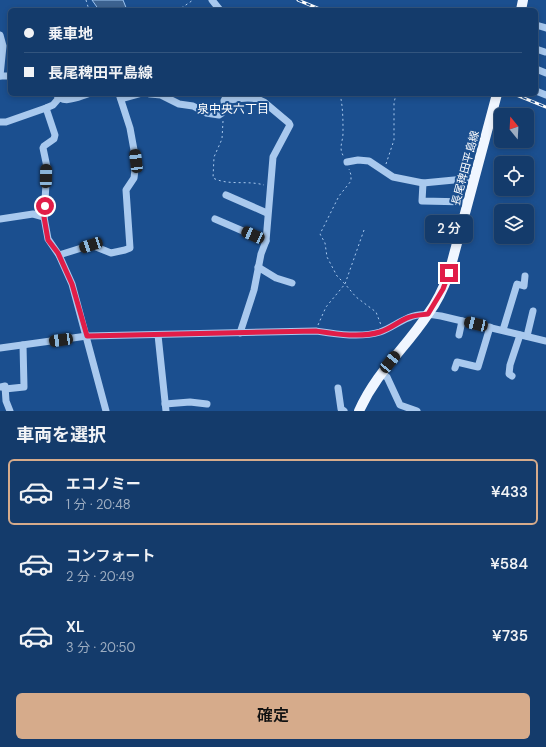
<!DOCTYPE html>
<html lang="ja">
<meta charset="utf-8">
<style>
:root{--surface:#143b6b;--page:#214673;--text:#f1f3f6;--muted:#9dadc1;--line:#33557e;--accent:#d6ab8b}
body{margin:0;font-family:"DM Sans","Noto Sans JP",sans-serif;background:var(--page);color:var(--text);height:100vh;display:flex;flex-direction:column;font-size:15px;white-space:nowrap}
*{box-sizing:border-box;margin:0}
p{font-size:13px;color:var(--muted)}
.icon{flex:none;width:22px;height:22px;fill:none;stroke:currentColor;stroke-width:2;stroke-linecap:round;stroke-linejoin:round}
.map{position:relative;height:411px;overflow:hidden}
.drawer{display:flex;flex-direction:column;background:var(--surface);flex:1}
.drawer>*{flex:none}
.guide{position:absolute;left:8px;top:8px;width:530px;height:88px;border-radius:6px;box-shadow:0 2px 6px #0003,0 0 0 1px var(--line);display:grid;align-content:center;height:88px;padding:0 16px;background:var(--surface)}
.needle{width:26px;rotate:342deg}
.fabs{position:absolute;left:494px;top:108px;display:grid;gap:8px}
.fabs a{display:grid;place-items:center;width:40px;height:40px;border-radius:6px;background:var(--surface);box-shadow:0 2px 6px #0003,0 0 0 1px var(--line);font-size:20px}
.end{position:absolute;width:18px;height:18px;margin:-9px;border:5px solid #e11d48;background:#fff;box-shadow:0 0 0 2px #fff}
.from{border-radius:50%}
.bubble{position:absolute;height:28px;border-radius:6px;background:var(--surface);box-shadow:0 2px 6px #0003,0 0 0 1px var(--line);font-size:13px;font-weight:600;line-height:28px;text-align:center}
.car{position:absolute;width:12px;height:24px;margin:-12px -6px;border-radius:5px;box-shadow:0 0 3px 1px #0007;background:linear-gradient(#222 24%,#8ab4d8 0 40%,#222 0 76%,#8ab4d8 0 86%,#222 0)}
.guide b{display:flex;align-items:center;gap:14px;height:38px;font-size:15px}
.guide b+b{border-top:1px solid var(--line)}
.guide i{width:10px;height:10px;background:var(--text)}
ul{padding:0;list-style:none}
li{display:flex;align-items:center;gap:12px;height:66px;margin:0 8px 6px;padding:0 8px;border:2px solid transparent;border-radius:6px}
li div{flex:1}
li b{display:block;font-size:15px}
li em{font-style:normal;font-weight:600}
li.on{border-color:var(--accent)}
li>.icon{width:36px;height:36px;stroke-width:1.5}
h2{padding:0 16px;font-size:18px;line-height:48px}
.button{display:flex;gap:8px;margin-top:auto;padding:8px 16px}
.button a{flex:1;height:46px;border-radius:6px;background:var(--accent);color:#111;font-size:16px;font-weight:600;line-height:46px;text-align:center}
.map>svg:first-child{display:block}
.water{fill:#3c6290;stroke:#9cc4f0}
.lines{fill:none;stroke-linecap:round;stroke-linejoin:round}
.path{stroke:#a9c9ee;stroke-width:1;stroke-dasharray:2 3;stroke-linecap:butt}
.minor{stroke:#a9c9ee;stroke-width:7}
.major{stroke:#f0f6ff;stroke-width:10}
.rail-casing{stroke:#fff;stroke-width:3}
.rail{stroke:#1b4f8f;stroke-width:1.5;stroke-dasharray:4.5;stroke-linecap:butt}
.route{stroke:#e11d48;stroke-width:5}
.labels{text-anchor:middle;stroke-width:4;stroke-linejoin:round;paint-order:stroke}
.street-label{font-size:11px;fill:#fff;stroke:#1b4f8f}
.neighbourhood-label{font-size:12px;fill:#fff;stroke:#1b4f8f}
</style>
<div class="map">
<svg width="546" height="411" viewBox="0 0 546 411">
<rect width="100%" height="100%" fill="#1b4f8f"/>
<!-- water -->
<path class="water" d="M 92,0 L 123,0 L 127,10 L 99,10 Z"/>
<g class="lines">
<!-- path -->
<g class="path">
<path d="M 86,0 L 89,10"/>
<path d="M 177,10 L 183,7 L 193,0"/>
<path d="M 340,94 C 343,107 343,120 343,133 C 343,142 338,148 344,157"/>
<path d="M 223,121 L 222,139 L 214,157 L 213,178 C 229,186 247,180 264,185"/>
<path d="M 386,164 L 394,140 L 394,103 L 396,94"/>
<path d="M 364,230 L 345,284 L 356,297 L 376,312 L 381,325"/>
<path d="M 318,325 L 326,307 L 345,284 L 337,276 L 327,257 L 325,243 L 320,234 L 339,196 L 351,181 L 351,175 L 349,169"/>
</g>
<!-- minor -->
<g class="minor">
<path d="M 212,0 L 220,10"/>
<path d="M 536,25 L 546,28"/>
<path d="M 0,35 L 3,46 L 0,76"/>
<path d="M 536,49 L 545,52"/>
<path d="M 536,69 L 546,73"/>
<path d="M 0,76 L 10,76"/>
<path d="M 536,91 L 546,95"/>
<path d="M 56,94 C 63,105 78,97 88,94"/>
<path d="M 150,94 L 161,95 L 179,104 L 193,106 L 206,113 L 219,115 L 222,113 L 223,110 L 226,94"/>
<path d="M 121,99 L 139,94"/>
<path d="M 224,101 C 238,99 252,95 264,102 L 289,123 L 290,125 L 273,157 L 266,241 L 261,254 L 254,290 L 240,333"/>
<path d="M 46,108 L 55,135 L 54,139 L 44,146 L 43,148 L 47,167 L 44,217 L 48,239 L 59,255 L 72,284 L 106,411"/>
<path d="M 0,122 L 6,122 L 46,108 L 53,105 L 59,98"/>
<path d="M 347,162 L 358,160 L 369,161 L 393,177 L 423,183 L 475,178"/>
<path d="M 423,183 L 422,201 L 468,202"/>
<path d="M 226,195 L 267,213"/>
<path d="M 0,219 L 33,214 L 44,217"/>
<path d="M 215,219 L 266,241"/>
<path d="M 59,255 L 91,245 L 111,253 L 125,250 L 130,248 L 126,190 L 134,178 L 136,161 L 130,128 L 119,94"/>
<path d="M 258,267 L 276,278 L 292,283"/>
<path d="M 503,330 L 517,284 L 524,286 L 525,276"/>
<path d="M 158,335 L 166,411"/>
<path d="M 459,335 L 462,321"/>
<path d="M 527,336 L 533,311"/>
<path d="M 0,348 L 87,336 L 316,331 C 336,334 360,338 380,332 C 391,328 398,322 408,318 C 418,313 430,314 441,316 L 546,341"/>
<path d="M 455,368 L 457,362 L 478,367 L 490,327"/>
<path d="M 380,374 L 387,377 L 400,405 L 417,411"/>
<path d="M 512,376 L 509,374 L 510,365 L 520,335"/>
<path d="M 0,387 L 5,386 L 6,401 L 10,411"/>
<path d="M 338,388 L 341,409 L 344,411"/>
<path d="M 5,389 L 24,387 L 23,345"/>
<path d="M 165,404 L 190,402 L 207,404"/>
</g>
<!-- major -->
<g class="major">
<path d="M 521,10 L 523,0"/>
<path d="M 359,411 C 377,371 405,349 428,314 C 437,302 444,287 449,273 L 497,94"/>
</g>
<defs>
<g id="rail">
<path d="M 298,0 L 322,10"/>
<path d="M 514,94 L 546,107"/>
</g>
</defs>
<!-- rail casing -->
<use href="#rail" class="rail-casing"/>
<!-- rail -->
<use href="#rail" class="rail"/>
</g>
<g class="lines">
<!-- route -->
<path class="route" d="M 45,206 L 44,217 L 48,240 L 58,253 L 72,284 L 87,336 L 316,331 C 336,334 360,338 380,332 C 390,329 398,322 407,318 C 414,315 421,315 428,314 L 443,289 L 449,273"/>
</g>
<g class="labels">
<!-- street labels -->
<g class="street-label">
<text transform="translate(465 168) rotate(-75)" y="4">長尾稗田平島線</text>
</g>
<!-- neighbourhood labels -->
<g class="neighbourhood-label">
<text x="233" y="113">泉中央六丁目</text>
</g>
</g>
</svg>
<div class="fabs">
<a><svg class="needle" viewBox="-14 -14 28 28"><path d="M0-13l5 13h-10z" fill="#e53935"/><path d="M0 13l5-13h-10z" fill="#9dadc1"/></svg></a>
<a><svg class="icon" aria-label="locate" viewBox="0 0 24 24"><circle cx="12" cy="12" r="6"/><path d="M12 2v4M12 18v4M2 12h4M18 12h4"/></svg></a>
<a><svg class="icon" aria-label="layers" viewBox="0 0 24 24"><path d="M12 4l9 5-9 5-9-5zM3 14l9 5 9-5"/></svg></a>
</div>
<i class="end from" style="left:45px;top:206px"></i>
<i class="end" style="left:449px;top:273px"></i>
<div class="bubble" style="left:425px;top:215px;width:48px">2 分</div>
<i class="car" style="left:136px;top:161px;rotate:353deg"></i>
<i class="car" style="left:46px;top:176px;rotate:1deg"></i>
<i class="car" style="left:253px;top:235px;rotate:294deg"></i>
<i class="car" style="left:91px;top:245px;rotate:252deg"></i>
<i class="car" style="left:476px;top:324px;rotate:283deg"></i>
<i class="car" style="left:61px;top:340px;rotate:262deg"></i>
<i class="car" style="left:390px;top:362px;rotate:39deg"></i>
<div class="guide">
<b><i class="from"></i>乗車地</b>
<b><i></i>長尾稗田平島線</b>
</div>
</div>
<section class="drawer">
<h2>車両を選択</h2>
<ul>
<li class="on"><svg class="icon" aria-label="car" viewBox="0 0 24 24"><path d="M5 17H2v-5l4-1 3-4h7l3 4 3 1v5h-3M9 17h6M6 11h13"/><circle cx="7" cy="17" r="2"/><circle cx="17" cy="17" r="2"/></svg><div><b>エコノミー</b><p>1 分 · 20:48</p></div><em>¥433</em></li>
<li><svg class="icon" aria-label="car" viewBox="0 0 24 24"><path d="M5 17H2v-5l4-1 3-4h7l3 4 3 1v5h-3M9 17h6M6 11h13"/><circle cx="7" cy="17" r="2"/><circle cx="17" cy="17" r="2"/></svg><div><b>コンフォート</b><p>2 分 · 20:49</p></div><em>¥584</em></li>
<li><svg class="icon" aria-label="car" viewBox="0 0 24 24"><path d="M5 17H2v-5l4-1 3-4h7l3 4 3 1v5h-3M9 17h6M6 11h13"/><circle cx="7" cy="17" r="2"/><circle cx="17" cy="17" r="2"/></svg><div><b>XL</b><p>3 分 · 20:50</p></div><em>¥735</em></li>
</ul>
<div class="button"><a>確定</a></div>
</section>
